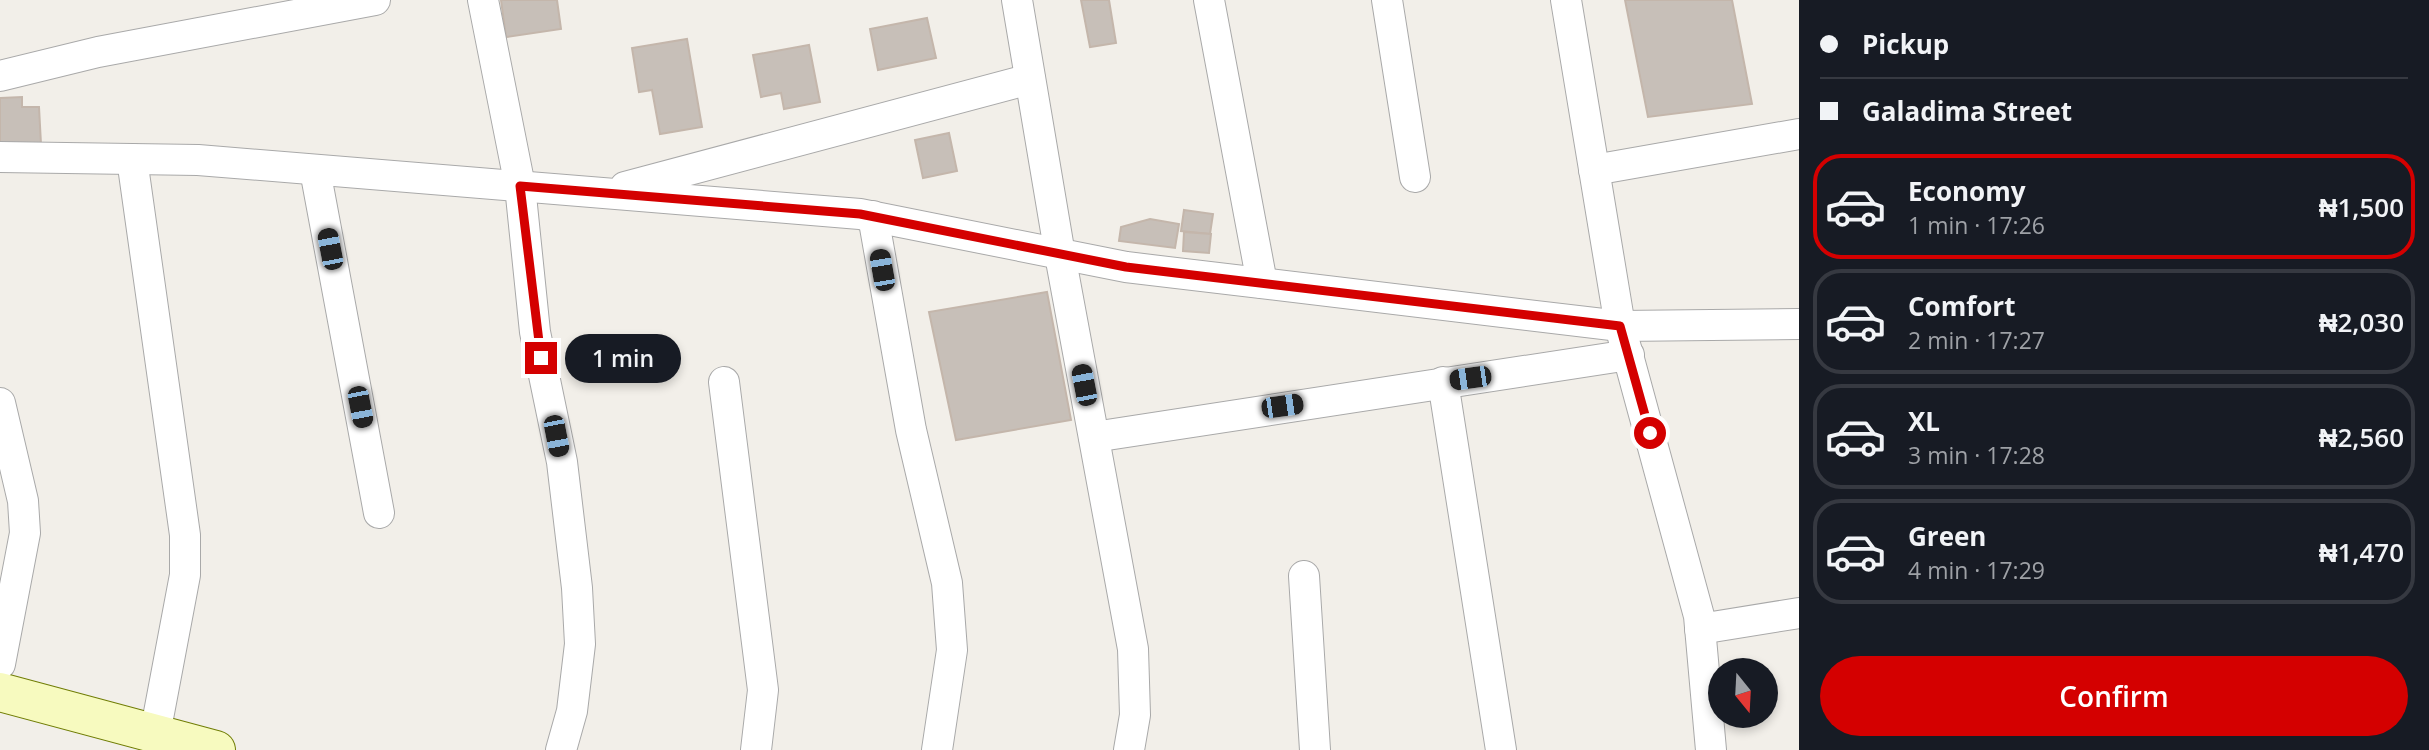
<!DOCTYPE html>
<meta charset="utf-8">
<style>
:root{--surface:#171b24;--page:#242831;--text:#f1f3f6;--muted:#9ea1a6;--line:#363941;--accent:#d40000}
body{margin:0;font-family:"Open Sans",sans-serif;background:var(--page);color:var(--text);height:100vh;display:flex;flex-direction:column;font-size:26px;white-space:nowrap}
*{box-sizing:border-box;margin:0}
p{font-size:23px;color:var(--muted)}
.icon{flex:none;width:38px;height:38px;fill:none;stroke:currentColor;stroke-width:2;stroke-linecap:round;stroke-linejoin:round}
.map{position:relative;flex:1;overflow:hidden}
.panel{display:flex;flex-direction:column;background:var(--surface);width:630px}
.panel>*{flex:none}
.guide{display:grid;align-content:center;height:154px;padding:0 21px;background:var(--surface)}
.needle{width:46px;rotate:162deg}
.tools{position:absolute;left:1708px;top:658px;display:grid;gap:14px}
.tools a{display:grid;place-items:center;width:70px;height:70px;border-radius:50%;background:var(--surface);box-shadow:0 4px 10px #0003;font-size:35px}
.end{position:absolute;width:32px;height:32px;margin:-16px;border:9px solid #d40000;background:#fff;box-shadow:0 0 0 4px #fff}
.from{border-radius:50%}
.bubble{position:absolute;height:49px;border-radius:24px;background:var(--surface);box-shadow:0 4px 10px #0003;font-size:23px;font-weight:600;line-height:49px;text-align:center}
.car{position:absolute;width:21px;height:42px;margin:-21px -10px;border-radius:9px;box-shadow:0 0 5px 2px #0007;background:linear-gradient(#222 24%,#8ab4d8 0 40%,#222 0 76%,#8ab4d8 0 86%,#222 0)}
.guide b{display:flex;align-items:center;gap:24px;height:66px;font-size:26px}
.guide b+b{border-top:2px solid var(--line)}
.guide i{width:18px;height:18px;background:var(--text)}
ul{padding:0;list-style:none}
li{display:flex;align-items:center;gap:21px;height:105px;margin:0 14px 10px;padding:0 7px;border:4px solid var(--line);border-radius:28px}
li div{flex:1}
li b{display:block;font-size:26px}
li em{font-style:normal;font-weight:600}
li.selected{border-color:var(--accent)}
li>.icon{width:63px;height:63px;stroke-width:1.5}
.primary-button{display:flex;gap:14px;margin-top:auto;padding:14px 21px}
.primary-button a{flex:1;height:80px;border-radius:42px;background:var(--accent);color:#fff;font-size:28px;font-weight:600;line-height:80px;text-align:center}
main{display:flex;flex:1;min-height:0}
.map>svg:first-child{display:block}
.building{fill:#c7bfb8;stroke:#c4b6ab;stroke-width:2}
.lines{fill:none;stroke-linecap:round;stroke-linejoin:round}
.street-casing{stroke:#a9a9a9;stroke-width:32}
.secondary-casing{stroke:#707d05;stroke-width:40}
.street{stroke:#fff;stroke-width:30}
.secondary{stroke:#f7fabf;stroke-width:38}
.route{stroke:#d40000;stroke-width:9}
</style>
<main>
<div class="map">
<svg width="1799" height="750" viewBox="0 0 1799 750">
<rect width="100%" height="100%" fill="#f2efe9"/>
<!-- building -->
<g class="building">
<path d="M 501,0 L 557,0 L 561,29 L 506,37 Z"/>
<path d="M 1081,0 L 1109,0 L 1116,43 L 1090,47 Z"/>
<path d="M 1625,0 L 1732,0 L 1752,104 L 1648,117 Z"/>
<path d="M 927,18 L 936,58 L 878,70 L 870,29 Z"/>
<path d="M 687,39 L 702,127 L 660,134 L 652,90 L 639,92 L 632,48 Z"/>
<path d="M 809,45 L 820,102 L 784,109 L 781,93 L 761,97 L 753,55 Z"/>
<path d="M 22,97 L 22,107 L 39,107 L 41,144 L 0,147 L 0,98 Z"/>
<path d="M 949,133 L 957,171 L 923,178 L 915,140 Z"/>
<path d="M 1184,210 L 1213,214 L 1210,234 L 1181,231 Z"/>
<path d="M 1150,219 L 1179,224 L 1175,248 L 1119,241 L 1121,227 Z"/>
<path d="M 1184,232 L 1211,234 L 1209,253 L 1183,251 Z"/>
<path d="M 1047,292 L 1071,420 L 956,440 L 929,312 Z"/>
</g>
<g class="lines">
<defs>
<g id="street">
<path d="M 483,0 L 520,186 L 535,332 L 562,462 L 577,588 L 580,644 L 572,711 L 561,750"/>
<path d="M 1017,0 L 1060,255 L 1133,649 L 1135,715 L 1129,750"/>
<path d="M 1209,0 L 1262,283"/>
<path d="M 1387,0 L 1415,177"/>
<path d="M 1566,0 L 1620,326 L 1699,616 L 1711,750"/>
<path d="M 0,76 L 98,52 L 375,0"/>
<path d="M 0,157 L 198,160 L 860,214 L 1126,267 L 1620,326 L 1799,324"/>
<path d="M 132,159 L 185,535 L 185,575 L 155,734"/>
<path d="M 315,170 L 379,513"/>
<path d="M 1594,170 L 1799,134"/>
<path d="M 625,187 L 1030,79"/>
<path d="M 873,216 L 911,430 L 947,583 L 952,650 L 937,750"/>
<path d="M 724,382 L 763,690 L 756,750"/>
<path d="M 1443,382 L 1501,750"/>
<path d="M 0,403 L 23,501 L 25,533 L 0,664"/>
<path d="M 1094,437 L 1629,355"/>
<path d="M 1304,576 L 1315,750"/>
<path d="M 1700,629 L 1799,613"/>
</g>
<path id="secondary" d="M 0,692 L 216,750"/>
</defs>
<!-- street casing -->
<use href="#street" class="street-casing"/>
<!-- secondary casing -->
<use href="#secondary" class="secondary-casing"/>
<!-- street -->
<use href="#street" class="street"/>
<!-- secondary -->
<use href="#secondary" class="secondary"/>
</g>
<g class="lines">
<!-- route -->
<path class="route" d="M 541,358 L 520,186 L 860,214 L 1126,267 L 1620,326 L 1650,433"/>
</g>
</svg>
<div class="tools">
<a><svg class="needle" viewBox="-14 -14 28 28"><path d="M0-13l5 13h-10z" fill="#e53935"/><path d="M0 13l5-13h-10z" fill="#9ea1a6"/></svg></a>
</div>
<i class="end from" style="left:1650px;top:433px"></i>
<i class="end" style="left:541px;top:358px"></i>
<div class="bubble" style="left:565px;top:334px;width:116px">1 min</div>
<i class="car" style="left:330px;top:249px;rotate:349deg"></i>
<i class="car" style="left:882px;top:270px;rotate:350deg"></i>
<i class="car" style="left:1470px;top:378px;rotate:262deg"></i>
<i class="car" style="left:1084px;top:385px;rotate:349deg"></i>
<i class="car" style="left:1282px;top:406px;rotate:82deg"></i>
<i class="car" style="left:360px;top:407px;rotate:169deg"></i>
<i class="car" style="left:556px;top:436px;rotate:169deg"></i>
</div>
<section class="panel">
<div class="guide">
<b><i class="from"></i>Pickup</b>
<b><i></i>Galadima Street</b>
</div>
<ul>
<li class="selected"><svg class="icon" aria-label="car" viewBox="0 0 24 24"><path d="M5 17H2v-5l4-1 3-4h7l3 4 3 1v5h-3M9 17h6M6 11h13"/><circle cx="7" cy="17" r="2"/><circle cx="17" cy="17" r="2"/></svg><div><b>Economy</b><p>1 min · 17:26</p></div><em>₦1,500</em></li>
<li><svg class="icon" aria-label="car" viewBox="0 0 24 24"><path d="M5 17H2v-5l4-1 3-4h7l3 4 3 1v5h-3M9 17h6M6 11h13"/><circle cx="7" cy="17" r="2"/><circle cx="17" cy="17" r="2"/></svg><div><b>Comfort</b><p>2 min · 17:27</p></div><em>₦2,030</em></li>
<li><svg class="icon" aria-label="car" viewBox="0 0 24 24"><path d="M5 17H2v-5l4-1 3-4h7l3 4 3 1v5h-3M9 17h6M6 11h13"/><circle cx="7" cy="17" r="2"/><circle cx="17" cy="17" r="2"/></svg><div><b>XL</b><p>3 min · 17:28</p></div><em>₦2,560</em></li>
<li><svg class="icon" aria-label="car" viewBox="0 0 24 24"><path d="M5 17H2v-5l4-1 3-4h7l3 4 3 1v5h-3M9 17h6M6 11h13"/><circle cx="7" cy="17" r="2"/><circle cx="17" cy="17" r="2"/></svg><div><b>Green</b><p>4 min · 17:29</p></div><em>₦1,470</em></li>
</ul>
<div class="primary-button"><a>Confirm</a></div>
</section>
</main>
